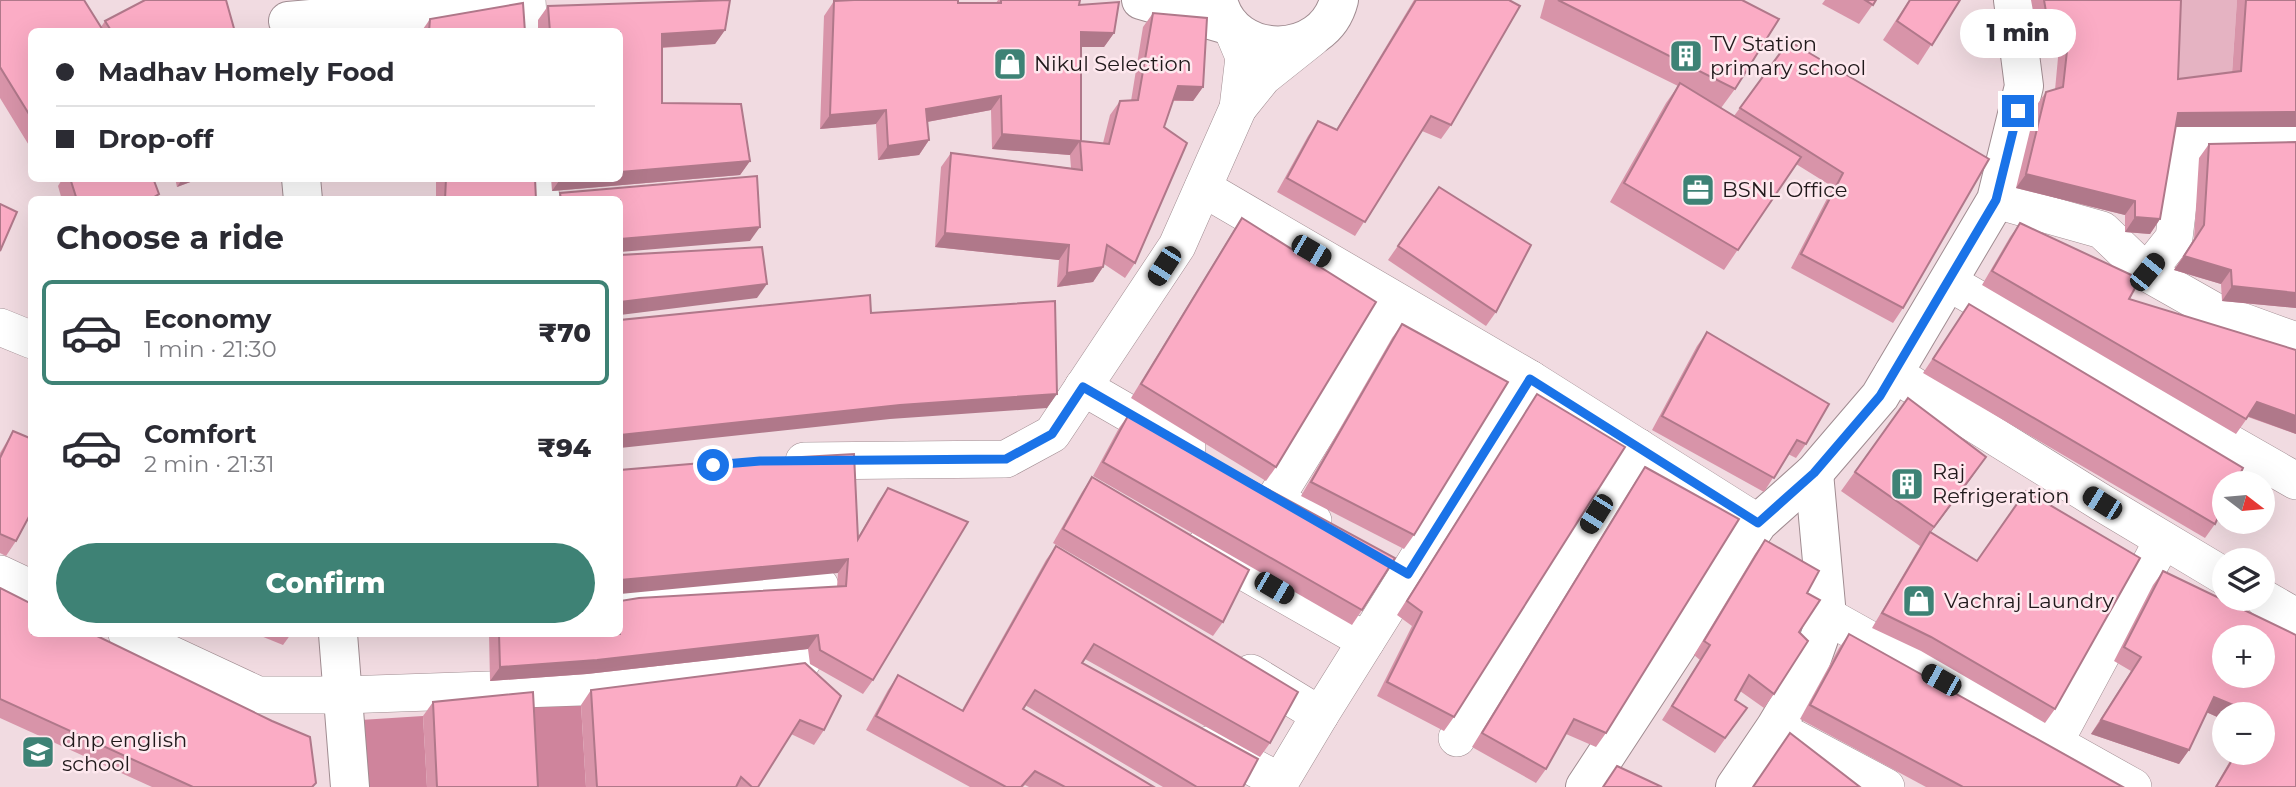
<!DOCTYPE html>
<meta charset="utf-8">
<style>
:root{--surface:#fff;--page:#f2f2f3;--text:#2b2b33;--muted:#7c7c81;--line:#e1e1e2;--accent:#3e8275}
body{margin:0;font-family:Montserrat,sans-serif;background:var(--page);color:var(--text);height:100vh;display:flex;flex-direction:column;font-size:26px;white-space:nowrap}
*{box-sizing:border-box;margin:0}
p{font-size:23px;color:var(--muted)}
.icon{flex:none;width:38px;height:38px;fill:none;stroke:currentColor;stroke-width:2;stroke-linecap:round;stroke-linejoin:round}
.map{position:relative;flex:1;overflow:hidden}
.sheet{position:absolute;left:28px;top:196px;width:595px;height:441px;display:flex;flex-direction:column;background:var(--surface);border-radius:10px;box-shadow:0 7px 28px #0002}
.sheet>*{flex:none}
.hud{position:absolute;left:28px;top:28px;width:595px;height:154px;border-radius:10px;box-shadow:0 7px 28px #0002;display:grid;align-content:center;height:154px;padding:0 28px;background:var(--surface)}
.needle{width:46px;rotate:106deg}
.buttons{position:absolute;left:2212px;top:471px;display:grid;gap:14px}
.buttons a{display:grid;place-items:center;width:63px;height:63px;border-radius:50%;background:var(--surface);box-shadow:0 7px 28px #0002;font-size:35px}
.end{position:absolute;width:32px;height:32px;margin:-16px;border:9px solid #1a73e8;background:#fff;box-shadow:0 0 0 4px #fff}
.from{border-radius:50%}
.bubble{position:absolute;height:49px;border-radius:24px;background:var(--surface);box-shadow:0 7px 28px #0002;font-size:23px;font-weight:800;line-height:49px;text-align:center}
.car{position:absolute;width:21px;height:42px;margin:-21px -10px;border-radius:9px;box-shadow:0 0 5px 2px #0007;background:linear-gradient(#222 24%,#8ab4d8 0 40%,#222 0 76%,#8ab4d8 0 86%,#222 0)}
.hud b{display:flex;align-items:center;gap:24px;height:66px;font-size:26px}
.hud b+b{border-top:2px solid var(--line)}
.hud i{width:18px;height:18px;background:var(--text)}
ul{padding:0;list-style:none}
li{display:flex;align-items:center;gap:21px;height:105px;margin:0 14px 10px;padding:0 14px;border:4px solid transparent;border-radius:10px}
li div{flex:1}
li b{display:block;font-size:26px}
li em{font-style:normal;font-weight:800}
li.current{border-color:var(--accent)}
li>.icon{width:63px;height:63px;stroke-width:1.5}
h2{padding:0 28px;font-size:32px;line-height:84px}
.button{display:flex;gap:14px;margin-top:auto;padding:14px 28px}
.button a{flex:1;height:80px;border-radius:42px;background:var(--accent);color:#fff;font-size:28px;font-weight:800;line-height:80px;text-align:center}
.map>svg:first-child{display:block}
.green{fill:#e5b3c2}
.forest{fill:#cf849c}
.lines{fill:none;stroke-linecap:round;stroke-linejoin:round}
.minor-casing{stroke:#a08c91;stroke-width:38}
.tertiary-casing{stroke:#a08c91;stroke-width:40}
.minor{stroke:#fff;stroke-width:37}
.tertiary{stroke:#fff;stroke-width:38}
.wall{fill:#d894a9;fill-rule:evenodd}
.shaded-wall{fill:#b0788a}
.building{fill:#fbacc5;stroke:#b0788a;stroke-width:2;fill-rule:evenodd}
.route{stroke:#1a73e8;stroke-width:9}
.labels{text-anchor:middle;stroke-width:5;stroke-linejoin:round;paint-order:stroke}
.poi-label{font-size:21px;fill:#20191b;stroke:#fee8ee;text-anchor:start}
</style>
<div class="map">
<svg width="2296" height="787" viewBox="0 0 2296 787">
<rect width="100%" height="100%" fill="#f1dbe1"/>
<!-- green -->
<path class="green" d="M 2172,0 L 2237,0 L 2231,86 L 2168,94 Z"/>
<!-- forest -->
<g class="forest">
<path d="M 581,705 L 586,787 L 527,787 L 523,706 Z"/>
<path d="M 423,716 L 427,787 L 351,787 L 345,721 Z"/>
</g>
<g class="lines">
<defs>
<g id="minor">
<path d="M 527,0 L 529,32"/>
<path d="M 1238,108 L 1263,77 L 1312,38"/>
<path d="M 539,178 L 541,200"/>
<path d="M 1203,188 L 1530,379 L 1320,715 L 1251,673"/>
<path d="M 1996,200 L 2102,230 L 2147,273 L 2216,312 L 2296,341"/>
<path d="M 2147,272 L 2174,238 L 2186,139 L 2296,139"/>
<path d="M 1948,282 L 2296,481"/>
<path d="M 0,327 L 32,340"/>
<path d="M 1893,373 L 2102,503 L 2224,576"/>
<path d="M 1530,379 L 1758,523"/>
<path d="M 1083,387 L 1187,447"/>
<path d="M 804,461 L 1006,459 L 1052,434 L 1177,246 L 1238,108 L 1244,57 L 1231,26"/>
<path d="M 1313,521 L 1275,499 L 1397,302"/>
<path d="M 1203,548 L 1366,641"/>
<path d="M 0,574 L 32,589"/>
<path d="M 2263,598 L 2296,617"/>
<path d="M 620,604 L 820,586"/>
<path d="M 1827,616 L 2133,787"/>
<path d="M 127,634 L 258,695 L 343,695 L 580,687 L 803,660"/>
<path d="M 1775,728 L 1886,787"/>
<path d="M 1457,738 L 1638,447"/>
<path d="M 2054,743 L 2163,540"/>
<path d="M 1211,744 L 1280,782"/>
<path d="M 1277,787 L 1320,715"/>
</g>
<g id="tertiary">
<path d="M 1141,0 L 1231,26"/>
<path d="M 1218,0 C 1232,61 1324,60 1339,0"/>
<path d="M 288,21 L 522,0"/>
<path d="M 301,178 L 303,200"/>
<path d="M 338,634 L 350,787"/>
<path d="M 1585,787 L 1758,523 L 1814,473 L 1880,396 L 1996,200 L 2024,86 L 2013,0"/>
<path d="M 1735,787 L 1775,728 L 1805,678 L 1827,616 L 1814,473"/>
</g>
</defs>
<!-- minor casing -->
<use href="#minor" class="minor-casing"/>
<!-- tertiary casing -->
<use href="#tertiary" class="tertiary-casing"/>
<!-- minor -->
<use href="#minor" class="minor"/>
<!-- tertiary -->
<use href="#tertiary" class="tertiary"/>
</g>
<!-- wall -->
<g class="wall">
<path d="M 998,0 L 1080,0 L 1079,5 L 1114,33 L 1104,47 L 1081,47 L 1081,141 L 1103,143 L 1110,115 L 1120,101 L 1131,101 L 1143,27 L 1153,13 L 1203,87 L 1193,101 L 1173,101 L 1164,127 L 1135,263 L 1125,278 L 1104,264 L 1103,267 L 1093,282 L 1057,287 L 1059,260 L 935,247 L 941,167 L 951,153 L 1071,168 L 1070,155 L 992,149 L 991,110 L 927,122 L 929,140 L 919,155 L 878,160 L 876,124 L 820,129 L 824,16 L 834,1 L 996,3 Z"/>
<path d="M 1414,0 L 1509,0 L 1451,125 L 1441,139 L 1422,131 L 1355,236 L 1277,192 L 1308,136 L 1318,121 L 1336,130 Z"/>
<path d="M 1545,0 L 1742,0 L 1735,89 L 1721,108 L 1734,116 L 1789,41 L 1903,308 L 1893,323 L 1791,268 L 1833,187 L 1796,164 L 1724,270 L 1610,202 L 1666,103 L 1678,86 L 1540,18 Z"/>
<path d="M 1825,0 L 1876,0 L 1859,24 L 1822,4 Z"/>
<path d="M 1909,0 L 1960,0 L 1918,65 L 1883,40 Z"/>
<path d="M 2031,0 L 2181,0 L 2178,79 L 2232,73 L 2237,0 L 2296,0 L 2296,127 L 2176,127 L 2160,219 L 2150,234 L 2125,232 L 2125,215 L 2016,188 L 2036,106 L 2046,92 L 2055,90 L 2059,47 L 2039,44 Z"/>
<path d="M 0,1 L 101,27 L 105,21 L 235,32 L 32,32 L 32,146 L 30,147 L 0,98 Z"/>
<path d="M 548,6 L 725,30 L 715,44 L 662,48 L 662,103 L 750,161 L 740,175 L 552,191 L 551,178 L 620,178 L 620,32 L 538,32 L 538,20 Z"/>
<path d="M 430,19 L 525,32 L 421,32 Z"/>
<path d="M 2209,144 L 2296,308 L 2222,301 L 2221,284 L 2174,270 L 2194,239 L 2199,158 Z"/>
<path d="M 63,178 L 153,178 L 159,194 L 156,200 L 62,200 L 58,186 Z"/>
<path d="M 175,178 L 201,178 L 177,187 Z"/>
<path d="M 436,178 L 535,178 L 536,200 L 436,200 Z"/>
<path d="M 1439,187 L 1496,312 L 1486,326 L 1388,260 Z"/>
<path d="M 1242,218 L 1276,467 L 1266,481 L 1131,398 L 1232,233 Z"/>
<path d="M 2020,223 L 2129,299 L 2296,350 L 2296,434 L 2248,417 L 2236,434 L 1982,285 L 2010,237 Z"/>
<path d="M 1969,304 L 2215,524 L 2205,538 L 1923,373 Z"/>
<path d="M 1402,324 L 1414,535 L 1404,549 L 1301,496 L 1392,338 Z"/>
<path d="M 1707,332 L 1806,444 L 1796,458 L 1788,454 L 1764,492 L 1652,430 L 1697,346 Z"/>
<path d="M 1537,394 L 1454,717 L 1444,731 L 1377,696 L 1412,626 L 1397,615 Z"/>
<path d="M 1908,398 L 1972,477 L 1931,532 L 2055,709 L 2045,723 L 1921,651 L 1872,628 L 1920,546 L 1841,491 Z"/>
<path d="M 1129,414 L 1362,610 L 1352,625 L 1093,476 L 1119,428 Z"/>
<path d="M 13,431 L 16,541 L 6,556 L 0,553 L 0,453 Z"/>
<path d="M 1645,467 L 1606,733 L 1596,747 L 1566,734 L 1546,769 L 1536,783 L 1472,747 L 1635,482 Z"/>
<path d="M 1092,477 L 1223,622 L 1213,636 L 1053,543 L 1082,492 Z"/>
<path d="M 888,488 L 873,680 L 863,694 L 810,664 L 808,649 L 587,674 L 490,681 L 489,634 L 620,634 L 837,587 L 838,573 L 878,502 Z"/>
<path d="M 1765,540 L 1807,593 L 1799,632 L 1774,694 L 1764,708 L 1740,691 L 1735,700 L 1747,708 L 1715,753 L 1662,720 L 1700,660 L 1694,655 L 1755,554 Z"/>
<path d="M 1056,546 L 1270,743 L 1260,757 L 1085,659 L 1082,663 L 1243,787 L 1163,787 L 1025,705 L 1023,709 L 1154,787 L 1029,787 L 1025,785 L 1023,787 L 970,787 L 866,730 L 888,690 L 898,675 L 962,710 L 1046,560 Z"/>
<path d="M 2163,571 L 2296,635 L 2296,787 L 2215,787 L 2235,752 L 2263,752 L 2263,714 L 2224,714 L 2224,720 L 2206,712 L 2189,750 L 2179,764 L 2091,734 L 2131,671 L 2114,661 L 2153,585 ZM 2224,637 L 2263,637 L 2263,676 L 2224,676 Z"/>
<path d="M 0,588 L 313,787 L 152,787 L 0,718 Z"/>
<path d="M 256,634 L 291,634 L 283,645 Z"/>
<path d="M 1849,634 L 2123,787 L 1926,787 L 1800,719 L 1839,648 Z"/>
<path d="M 805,663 L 824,730 L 814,745 L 791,734 L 758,787 L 586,787 L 581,705 L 591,690 Z"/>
<path d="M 433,702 L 538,787 L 427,787 L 423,716 Z"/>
</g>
<!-- shaded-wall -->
<g class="shaded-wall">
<path d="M 2049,29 L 2069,33 L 2059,47 L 2039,44 Z"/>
<path d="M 725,30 L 715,44 L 652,48 L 662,34 Z"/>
<path d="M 1081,32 L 1114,33 L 1104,47 L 1071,47 Z"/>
<path d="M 1178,86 L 1203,87 L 1193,101 L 1168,100 Z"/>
<path d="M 1001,96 L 991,110 L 916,124 L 926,109 Z"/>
<path d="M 886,110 L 876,124 L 820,129 L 830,115 Z"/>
<path d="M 2296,112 L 2296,127 L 2168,127 L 2178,113 Z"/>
<path d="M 1002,134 L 1080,141 L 1070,155 L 992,149 Z"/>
<path d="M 929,140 L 919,155 L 878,160 L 888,146 Z"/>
<path d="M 750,161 L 740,175 L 552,191 L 561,178 L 620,178 L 620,172 Z"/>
<path d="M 2026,174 L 2135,201 L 2125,215 L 2016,188 Z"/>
<path d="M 183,178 L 201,178 L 177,187 Z"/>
<path d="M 2135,217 L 2160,219 L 2150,234 L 2125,232 Z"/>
<path d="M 760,227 L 750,241 L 620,252 L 620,239 Z"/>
<path d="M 945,233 L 1069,245 L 1059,260 L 935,247 Z"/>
<path d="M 2184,256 L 2231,270 L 2221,284 L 2174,270 Z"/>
<path d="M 1103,267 L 1093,282 L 1057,287 L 1067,273 Z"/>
<path d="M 767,284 L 757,298 L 620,315 L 620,302 Z"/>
<path d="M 2232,286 L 2296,293 L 2296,308 L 2222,301 Z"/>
<path d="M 1057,394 L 1047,408 L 890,419 L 620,448 L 620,435 L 900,405 Z"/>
<path d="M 2257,402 L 2296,416 L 2296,434 L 2247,416 Z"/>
<path d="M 1986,457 L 1972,477 L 1927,537 L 1930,532 Z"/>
<path d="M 848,559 L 838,573 L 620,594 L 620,580 Z"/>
<path d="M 818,635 L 808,649 L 587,674 L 490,681 L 500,667 Z"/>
<path d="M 2214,697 L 2255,714 L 2224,714 L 2224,720 L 2204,711 Z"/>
<path d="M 2101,720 L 2189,750 L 2179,764 L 2091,734 Z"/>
</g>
<!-- building -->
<g class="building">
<path d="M 1,0 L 84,0 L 104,32 L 32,32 L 32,119 L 0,67 L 0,1 Z"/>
<path d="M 145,0 L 226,0 L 235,32 L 112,32 L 105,21 Z"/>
<path d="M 730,0 L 725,30 L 662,34 L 662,103 L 741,104 L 750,161 L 620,172 L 620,32 L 550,32 L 548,6 Z"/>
<path d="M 854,0 L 958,0 L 958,3 L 1001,3 L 1001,0 L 1080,0 L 1079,5 L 1119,2 L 1114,33 L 1081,32 L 1081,141 L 1109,144 L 1120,101 L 1138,100 L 1153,13 L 1207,18 L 1203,87 L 1178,86 L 1164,127 L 1187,143 L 1135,263 L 1107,245 L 1103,267 L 1067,273 L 1069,245 L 945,233 L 951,153 L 1082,170 L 1080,141 L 1002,134 L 1001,96 L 926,109 L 929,140 L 888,146 L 886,110 L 830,115 L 834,1 Z"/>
<path d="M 1416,0 L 1509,0 L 1520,6 L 1451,125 L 1431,116 L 1365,222 L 1287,178 L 1318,121 L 1337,130 Z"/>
<path d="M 1558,0 L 1742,0 L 1779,19 L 1735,89 Z"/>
<path d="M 1865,0 L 1876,0 L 1873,5 Z"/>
<path d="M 1910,0 L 1960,0 L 1932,45 L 1897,21 Z"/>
<path d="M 2044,0 L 2181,0 L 2178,79 L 2241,71 L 2246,0 L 2296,0 L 2296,112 L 2178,113 L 2160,219 L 2135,217 L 2135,201 L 2026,174 L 2046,92 L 2063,87 L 2069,33 L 2049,29 Z"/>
<path d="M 523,3 L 525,32 L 429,32 L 430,19 Z"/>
<path d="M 1789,41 L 1989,159 L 1903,308 L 1801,254 L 1843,173 L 1740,108 Z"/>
<path d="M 1680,83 L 1801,157 L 1738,250 L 1624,183 Z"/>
<path d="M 2296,142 L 2296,293 L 2232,286 L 2231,270 L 2184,256 L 2204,225 L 2209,144 Z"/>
<path d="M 757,176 L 760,227 L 620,239 L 620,200 L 561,200 L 560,193 Z"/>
<path d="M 70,178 L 153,178 L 159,194 L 149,200 L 77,200 Z"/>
<path d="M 446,178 L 535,178 L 536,200 L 445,200 Z"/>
<path d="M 1439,187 L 1531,245 L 1496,312 L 1398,246 Z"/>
<path d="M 0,204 L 17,212 L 0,251 Z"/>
<path d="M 1242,218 L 1376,302 L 1276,467 L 1141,384 Z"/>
<path d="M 2020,223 L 2140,279 L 2129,299 L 2296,350 L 2296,416 L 2257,402 L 2246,419 L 1992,271 Z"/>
<path d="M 762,247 L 767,284 L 620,302 L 620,255 Z"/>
<path d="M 870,295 L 871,313 L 1055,301 L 1057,394 L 900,405 L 620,435 L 620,320 Z"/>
<path d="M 1969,304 L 2243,468 L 2236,483 L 2224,483 L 2224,505 L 2215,524 L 1933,359 Z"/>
<path d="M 1402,324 L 1508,382 L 1414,535 L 1311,482 Z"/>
<path d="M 1707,332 L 1829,404 L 1806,444 L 1797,440 L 1774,478 L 1662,416 Z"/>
<path d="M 1537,394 L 1625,447 L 1454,717 L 1387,682 L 1422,612 L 1407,601 Z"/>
<path d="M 1908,398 L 1986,457 L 1934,527 L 1855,472 Z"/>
<path d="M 1129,414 L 1395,558 L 1362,610 L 1103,462 Z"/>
<path d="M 13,431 L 32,439 L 32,511 L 16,541 L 0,534 L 0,458 Z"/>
<path d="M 854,454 L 858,539 L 888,488 L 968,522 L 873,680 L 820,650 L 818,635 L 597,660 L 500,667 L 499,634 L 620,634 L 620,601 L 639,598 L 846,586 L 848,559 L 620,580 L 620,470 L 714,462 Z"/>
<path d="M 1645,467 L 1739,519 L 1606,733 L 1574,719 L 1546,769 L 1482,733 Z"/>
<path d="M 1092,477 L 1249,570 L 1223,622 L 1063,529 Z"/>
<path d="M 2026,491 L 2140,558 L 2055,709 L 1931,637 L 1882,613 L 1930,532 L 1977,561 Z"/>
<path d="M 1765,540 L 1819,571 L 1807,593 L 1820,600 L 1799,632 L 1808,641 L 1774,694 L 1749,675 L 1735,700 L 1747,708 L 1725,738 L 1672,706 L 1710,645 L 1704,641 Z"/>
<path d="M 1056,546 L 1298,692 L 1270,743 L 1094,644 L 1082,663 L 1258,759 L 1243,787 L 1197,787 L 1035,690 L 1023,709 L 1154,787 L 1065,787 L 1035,771 L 1021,787 L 1006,787 L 876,716 L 898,675 L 963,711 Z"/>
<path d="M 2163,571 L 2296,635 L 2296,787 L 2216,787 L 2237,752 L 2263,752 L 2263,714 L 2255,714 L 2214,697 L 2189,750 L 2101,720 L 2141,657 L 2124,647 ZM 2224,637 L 2263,637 L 2263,676 L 2224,676 Z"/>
<path d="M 0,588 L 32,604 L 32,634 L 93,634 L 272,721 L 310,737 L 316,783 L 312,787 L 193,787 L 0,699 Z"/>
<path d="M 1849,634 L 2123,787 L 1963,787 L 1810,705 Z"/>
<path d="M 805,663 L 841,696 L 824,730 L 800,720 L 758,787 L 752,787 L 741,777 L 736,787 L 597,787 L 591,690 Z"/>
<path d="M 533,692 L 538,787 L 437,787 L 433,702 Z"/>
<path d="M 1790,733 L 1860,787 L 1753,787 Z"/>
<path d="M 1617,766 L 1662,787 L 1603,787 Z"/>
</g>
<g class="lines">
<!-- route -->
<path class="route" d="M 713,465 L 760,461 L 1006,459 L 1052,434 L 1083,387 L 1408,574 L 1530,379 L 1758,523 L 1814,473 L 1880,396 L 1996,200 L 2018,111"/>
</g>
<!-- icons -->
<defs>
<symbol id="building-square" viewBox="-11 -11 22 22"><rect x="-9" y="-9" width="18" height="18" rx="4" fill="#3e8275" stroke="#fee8ee"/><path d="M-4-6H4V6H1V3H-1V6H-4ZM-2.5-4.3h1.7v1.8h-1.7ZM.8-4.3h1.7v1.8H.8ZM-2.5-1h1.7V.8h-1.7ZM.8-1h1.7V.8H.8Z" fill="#fff"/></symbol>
<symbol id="shop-square" viewBox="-11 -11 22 22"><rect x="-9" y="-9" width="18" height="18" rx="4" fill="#3e8275" stroke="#fee8ee"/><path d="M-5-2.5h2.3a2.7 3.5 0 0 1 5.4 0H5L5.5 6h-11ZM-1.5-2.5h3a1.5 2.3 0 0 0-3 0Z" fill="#fff"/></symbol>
<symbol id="office-square" viewBox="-11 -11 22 22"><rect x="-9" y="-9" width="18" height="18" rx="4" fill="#3e8275" stroke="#fee8ee"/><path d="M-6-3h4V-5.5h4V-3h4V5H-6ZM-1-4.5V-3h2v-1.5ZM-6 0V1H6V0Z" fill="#fff"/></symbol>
<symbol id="school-square" viewBox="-11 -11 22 22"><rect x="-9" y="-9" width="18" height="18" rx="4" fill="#3e8275" stroke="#fee8ee"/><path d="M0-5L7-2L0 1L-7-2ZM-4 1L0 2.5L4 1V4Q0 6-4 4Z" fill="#fff"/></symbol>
</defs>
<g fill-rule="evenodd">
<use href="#building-square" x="1667" y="37" width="38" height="38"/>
<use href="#shop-square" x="991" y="45" width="38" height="38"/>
<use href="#office-square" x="1679" y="171" width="38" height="38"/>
<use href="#building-square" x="1888" y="465" width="38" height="38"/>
<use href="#shop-square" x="1900" y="582" width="38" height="38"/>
<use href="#school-square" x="19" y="733" width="38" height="38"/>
</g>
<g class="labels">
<!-- poi labels -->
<g class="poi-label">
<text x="1710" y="51">TV Station<tspan x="1710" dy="24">primary school</tspan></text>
<text x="1034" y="71">Nikul Selection</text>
<text x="1722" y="197">BSNL Office</text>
<text x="1932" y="479">Raj<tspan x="1932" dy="24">Refrigeration</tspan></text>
<text x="1944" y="608">Vachraj Laundry</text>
<text x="62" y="747">dnp english<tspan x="62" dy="24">school</tspan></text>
</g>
</g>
</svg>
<div class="buttons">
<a><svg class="needle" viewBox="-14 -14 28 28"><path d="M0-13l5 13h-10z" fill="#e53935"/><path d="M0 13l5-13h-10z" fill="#7c7c81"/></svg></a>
<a><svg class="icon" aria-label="layers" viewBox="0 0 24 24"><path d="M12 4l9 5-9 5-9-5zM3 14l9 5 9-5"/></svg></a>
<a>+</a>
<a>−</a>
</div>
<i class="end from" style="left:713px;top:465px"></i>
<i class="end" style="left:2018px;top:111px"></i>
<div class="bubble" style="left:1960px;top:9px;width:116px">1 min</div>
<i class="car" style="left:1311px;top:251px;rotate:120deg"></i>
<i class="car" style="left:1164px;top:266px;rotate:213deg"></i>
<i class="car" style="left:2147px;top:272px;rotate:39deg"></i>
<i class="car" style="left:2102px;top:503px;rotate:302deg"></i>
<i class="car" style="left:1596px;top:514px;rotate:212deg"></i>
<i class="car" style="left:1274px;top:588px;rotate:120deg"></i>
<i class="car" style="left:1941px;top:680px;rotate:299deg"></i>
<div class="hud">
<b><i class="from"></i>Madhav Homely Food</b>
<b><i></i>Drop-off</b>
</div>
<section class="sheet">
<h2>Choose a ride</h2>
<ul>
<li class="current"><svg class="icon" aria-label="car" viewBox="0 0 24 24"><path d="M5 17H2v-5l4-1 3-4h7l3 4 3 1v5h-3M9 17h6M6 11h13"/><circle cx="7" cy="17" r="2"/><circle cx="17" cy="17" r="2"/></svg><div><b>Economy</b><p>1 min · 21:30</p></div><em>₹70</em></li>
<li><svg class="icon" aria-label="car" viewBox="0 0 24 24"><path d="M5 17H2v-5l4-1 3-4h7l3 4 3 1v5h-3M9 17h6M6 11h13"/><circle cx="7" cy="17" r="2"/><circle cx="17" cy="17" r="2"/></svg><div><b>Comfort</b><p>2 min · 21:31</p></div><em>₹94</em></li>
</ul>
<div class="button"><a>Confirm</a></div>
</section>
</div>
